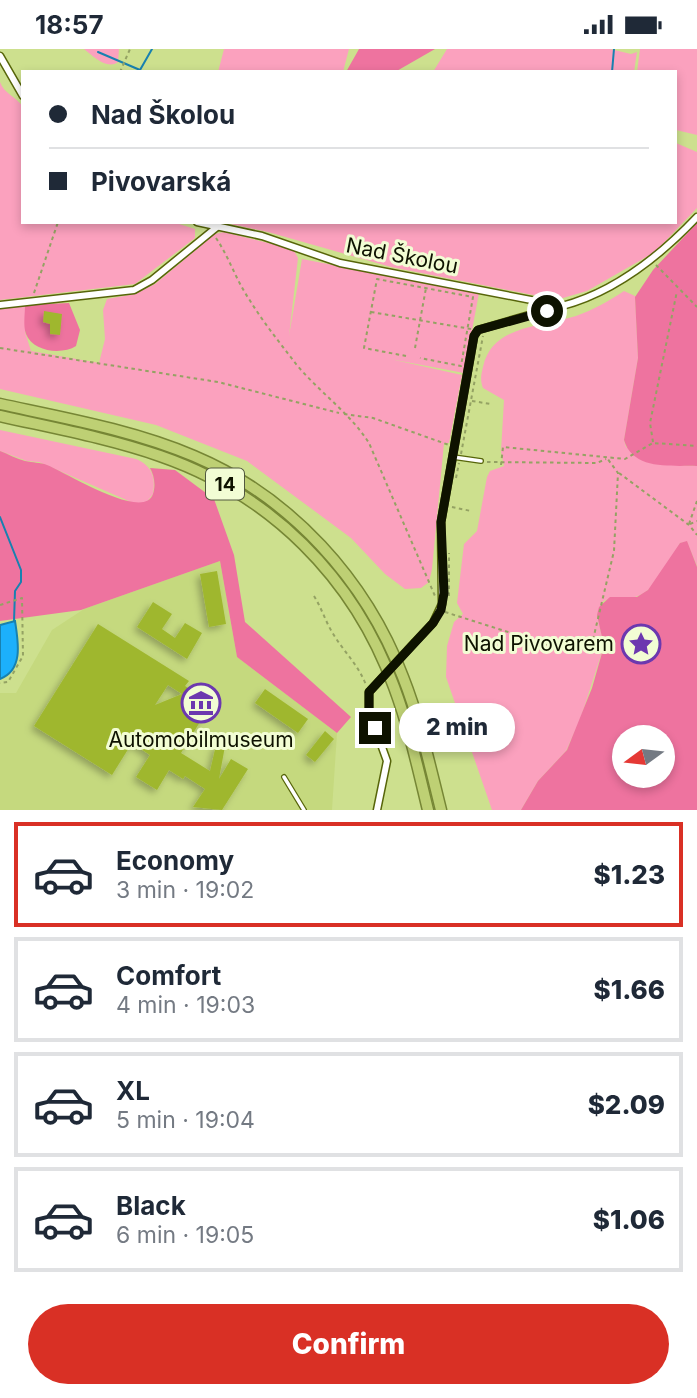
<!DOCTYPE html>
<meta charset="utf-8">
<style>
:root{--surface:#fff;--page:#f2f2f3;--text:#1f2937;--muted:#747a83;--line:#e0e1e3;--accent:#d93025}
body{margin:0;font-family:Inter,sans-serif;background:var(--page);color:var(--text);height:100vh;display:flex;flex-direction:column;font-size:26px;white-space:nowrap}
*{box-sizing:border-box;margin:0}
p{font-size:23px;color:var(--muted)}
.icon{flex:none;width:38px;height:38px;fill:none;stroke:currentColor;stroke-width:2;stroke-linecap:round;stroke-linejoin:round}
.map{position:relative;height:761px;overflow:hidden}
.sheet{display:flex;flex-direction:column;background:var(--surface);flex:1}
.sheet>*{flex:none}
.hud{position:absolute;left:21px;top:21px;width:656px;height:154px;border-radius:0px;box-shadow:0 4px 10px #0003;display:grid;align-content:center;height:154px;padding:0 28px;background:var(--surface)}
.needle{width:46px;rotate:255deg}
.tools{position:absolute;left:612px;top:676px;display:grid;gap:14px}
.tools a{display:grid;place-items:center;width:63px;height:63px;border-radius:50%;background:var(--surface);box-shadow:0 4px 10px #0003;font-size:35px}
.end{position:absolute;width:32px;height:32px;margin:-16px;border:9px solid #0e1200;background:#fff;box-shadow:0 0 0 4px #fff}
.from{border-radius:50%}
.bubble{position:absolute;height:49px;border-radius:24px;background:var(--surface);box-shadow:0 4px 10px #0003;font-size:23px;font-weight:800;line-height:49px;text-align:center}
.hud b{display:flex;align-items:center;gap:24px;height:66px;font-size:26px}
.hud b+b{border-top:2px solid var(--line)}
.hud i{width:18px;height:18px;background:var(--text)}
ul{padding:12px 0 0;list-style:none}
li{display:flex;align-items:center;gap:21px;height:105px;margin:0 14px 10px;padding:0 14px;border:4px solid var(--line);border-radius:0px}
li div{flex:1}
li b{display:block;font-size:26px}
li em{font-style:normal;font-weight:800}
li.on{border-color:var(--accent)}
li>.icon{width:63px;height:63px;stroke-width:1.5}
.primary-button{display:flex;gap:14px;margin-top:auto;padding:14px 28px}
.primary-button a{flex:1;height:80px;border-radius:42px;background:var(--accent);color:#fff;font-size:28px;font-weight:800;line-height:80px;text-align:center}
.status{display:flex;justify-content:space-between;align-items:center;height:49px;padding:0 35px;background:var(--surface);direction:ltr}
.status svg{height:19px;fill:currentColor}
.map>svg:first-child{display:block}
.built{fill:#c5d97e}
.green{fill:#fba1be}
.forest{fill:#ee739f;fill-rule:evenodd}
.water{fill:#1cb0fb;stroke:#1881b0;stroke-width:2}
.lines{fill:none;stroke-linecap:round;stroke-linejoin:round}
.stream{stroke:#1881b0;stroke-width:2}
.building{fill:#9fb72f;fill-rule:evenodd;filter:url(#shadow)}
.service-casing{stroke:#57650a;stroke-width:6}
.minor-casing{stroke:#57650a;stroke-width:9}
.trunk-casing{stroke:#768635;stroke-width:13}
.path{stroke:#94a263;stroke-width:2;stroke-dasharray:3.5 3.5;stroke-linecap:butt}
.service{stroke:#fff;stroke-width:3.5}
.minor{stroke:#fff;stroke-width:6}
.trunk{stroke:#bed074;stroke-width:10}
.minor-bridge-casing{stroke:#57650a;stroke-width:9;stroke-linecap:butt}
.minor-bridge{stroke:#fff;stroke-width:6}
.route{stroke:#0e1200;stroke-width:9}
.labels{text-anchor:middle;stroke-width:6;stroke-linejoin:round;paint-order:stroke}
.shield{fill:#f2fdd4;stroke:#525840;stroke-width:2}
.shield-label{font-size:19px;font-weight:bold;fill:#0e1200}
.street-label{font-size:21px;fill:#0e1200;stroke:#f2fdd4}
.poi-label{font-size:21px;fill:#0e1200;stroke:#f2fdd4;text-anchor:end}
</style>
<div class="status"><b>18:57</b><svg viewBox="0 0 49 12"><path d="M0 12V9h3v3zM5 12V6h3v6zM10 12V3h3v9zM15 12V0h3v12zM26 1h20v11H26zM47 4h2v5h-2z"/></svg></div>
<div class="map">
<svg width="697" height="761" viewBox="0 0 697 761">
<defs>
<filter id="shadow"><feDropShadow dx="-3.5" dy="3.5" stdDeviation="3.5" flood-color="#0004"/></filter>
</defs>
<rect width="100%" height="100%" fill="#cde08e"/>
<!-- built -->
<path class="built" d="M 220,512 L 237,608 L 337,684 L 332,761 L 0,761 L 0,644 L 16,644 L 52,581 L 84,560 Z"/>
<!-- green -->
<g class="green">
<path d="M 84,0 L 119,0 L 118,13 C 107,21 94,8 84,0 Z"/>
<path d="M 224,0 L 349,0 L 343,23 L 218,23 Z"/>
<path d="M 447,0 L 610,0 L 631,5 L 637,3 L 634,23 L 433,23 Z"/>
<path d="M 640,0 L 697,0 L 697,86 L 676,81 L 676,23 L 637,23 Z"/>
<path d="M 0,33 C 4,45 16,47 23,58 L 23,173 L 173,173 L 195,180 L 195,189 L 135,235 L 0,251 Z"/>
<path d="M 676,94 L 697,103 L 697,159 L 655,203 L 587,242 L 563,249 L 538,247 L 391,218 L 268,183 L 221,173 L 676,173 Z"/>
<path d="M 224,183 L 293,200 L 298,209 L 289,287 L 302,210 L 479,244 L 464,324 L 390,310 L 462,326 L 449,394 L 444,394 L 432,520 L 429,533 L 421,539 L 405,540 L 385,525 L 351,489 L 247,412 L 156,376 L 0,340 L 0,260 L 25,256 L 25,283 L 31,302 L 99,314 L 105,290 L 103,261 L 107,250 L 135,245 L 155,235 L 215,185 Z"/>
<path d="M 624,242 L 635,247 L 638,309 L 624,391 L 626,398 L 658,415 L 697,417 L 697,517 L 687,493 L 680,494 C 670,512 657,542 635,548 C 624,551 614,547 603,552 L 597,566 L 604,597 L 580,671 L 566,702 L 538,732 L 521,761 L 492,761 L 446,628 L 447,597 L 454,573 L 463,565 L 457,554 L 464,495 L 477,482 L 487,428 L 490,422 L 504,417 L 501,402 L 504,351 L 483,339 C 480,331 481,326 483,318 C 492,276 541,278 576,267 C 593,261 609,252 624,242 Z"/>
<path d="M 0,381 L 136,410 C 152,417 156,428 153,445 L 145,455 L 138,456 L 39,413 L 27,412 L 0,402 Z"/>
</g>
<!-- forest -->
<g class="forest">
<path d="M 359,0 L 435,0 L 395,23 L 346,23 Z"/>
<path d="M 697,174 L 697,417 C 672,416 633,422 624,391 L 638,309 L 635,248 L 653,221 Z"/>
<path d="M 69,254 L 80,281 L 76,297 C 62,306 33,303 26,285 C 23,277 25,265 25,256 Z"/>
<path d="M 0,402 C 8,405 17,410 25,412 C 33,414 40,413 47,416 C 65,423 144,473 153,445 C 156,436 154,426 150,419 L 175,421 L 214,450 L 234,506 L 245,573 L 351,668 L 337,684 L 237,608 L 220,512 L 81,561 L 0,572 Z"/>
<path d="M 687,492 L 697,518 L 697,761 L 521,761 L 538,732 L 567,701 L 592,639 L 604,597 L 597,566 L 599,558 L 610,548 L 637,548 L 648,541 L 680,494 ZM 625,688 L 663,688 L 663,726 L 625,726 Z"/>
</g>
<!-- water -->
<path class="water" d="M 15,572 C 18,592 24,621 0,630 L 0,576 Z"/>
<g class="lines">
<!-- stream -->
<g class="stream">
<path d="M 98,3 L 140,21 L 152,0"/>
<path d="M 612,23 L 614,0"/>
<path d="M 0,468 L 21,521 L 21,533 L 15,542 L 14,572"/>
</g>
</g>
<!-- building -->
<g class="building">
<path d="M 44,262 L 62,265 L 60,286 L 50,285 L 50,275 L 43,273 Z"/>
<path d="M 217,522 L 226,575 L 209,578 L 200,525 Z"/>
<path d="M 153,553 L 172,565 L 162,580 L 175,589 L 185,574 L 202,584 L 187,610 L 137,578 Z"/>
<path d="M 98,575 L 189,632 L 185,637 L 191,641 L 185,651 L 206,663 L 181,704 L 210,722 L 216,696 L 225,697 L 219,730 L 231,710 L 248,720 L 222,761 L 193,758 L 205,740 L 185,727 L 183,730 L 169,721 L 157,741 L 136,728 L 150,706 L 132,694 L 112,726 L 34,677 ZM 168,636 L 182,645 L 155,656 Z"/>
<path d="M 265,640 L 308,670 L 298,684 L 255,654 Z"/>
<path d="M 325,682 L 334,690 L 315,713 L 306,706 Z"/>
</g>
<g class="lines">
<defs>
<g id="service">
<path d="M 453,408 L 481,412"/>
<path d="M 284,728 L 304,761"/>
</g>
<g id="minor">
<path d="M 0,7 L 23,47"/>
<path d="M 197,173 L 262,187 L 340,214 L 562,257 C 615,243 660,207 697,168"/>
<path d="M 0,256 L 134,241 L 152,231 L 217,178"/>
<path d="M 415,593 L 433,574 L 442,555 L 441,473 L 474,287 L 478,281 L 560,257"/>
<path d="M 369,643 L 369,662 L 387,712 L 377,761"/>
</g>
<g id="trunk">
<path d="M 0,355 C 65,369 133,381 194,407 C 291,448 366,531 403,628 C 420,671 430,717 441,761"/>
<path d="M 0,367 C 53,379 108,389 160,407 C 270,445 354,528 394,638 C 409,678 418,720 428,761"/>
</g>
</defs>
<!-- service casing -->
<use href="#service" class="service-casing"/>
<!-- minor casing -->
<use href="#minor" class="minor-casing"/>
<!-- trunk casing -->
<use href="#trunk" class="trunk-casing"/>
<!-- path -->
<g class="path">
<path d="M 120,23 L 130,0"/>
<path d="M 216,189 C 229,208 236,231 249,250 C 263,273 280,294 296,315 C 319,343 350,364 369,394 L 435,547"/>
<path d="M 656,216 L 697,258"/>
<path d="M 34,244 L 58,173"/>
<path d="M 371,263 L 471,280"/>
<path d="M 0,299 L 218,333 L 339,364"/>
<path d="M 415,299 L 426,239"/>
<path d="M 406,307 L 364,299 L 377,230 L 473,248 L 461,317 L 420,309"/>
<path d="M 472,352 L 491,355"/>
<path d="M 344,365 L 373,369 L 449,396"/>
<path d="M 653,393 L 650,374 L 677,242"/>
<path d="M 461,405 L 483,287"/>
<path d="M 487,413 L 597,414 L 606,410"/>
<path d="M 501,416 L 503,398 L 625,410 L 653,394 L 697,397"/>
<path d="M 619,424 L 689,476 L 697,486"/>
<path d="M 456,429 L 459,414"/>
<path d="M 452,458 L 471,462"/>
<path d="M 689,475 L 697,452"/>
<path d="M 690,475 L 697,472"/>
<path d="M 314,547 C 321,558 325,571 332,583 C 343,602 358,615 366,636"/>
<path d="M 449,547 L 449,504"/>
<path d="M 0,556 L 22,549 L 23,607 L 8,633 L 0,634"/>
<path d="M 445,563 L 568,602 L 591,599 L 614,502 L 618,424 L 607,409"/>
</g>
<!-- service -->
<use href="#service" class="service"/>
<!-- minor -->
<use href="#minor" class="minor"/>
<!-- trunk -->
<use href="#trunk" class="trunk"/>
<defs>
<path id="minor-bridge" d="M 369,643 L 415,593"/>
</defs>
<!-- minor-bridge casing -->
<use href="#minor-bridge" class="minor-bridge-casing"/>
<!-- minor-bridge -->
<use href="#minor-bridge" class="minor-bridge"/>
</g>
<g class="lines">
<!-- route -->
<path class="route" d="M 375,679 L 369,662 L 369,643 L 433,574 L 441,561 L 444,544 L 441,473 L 474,287 L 478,281 L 547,262"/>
</g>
<!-- icons -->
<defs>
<symbol id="sight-ring" viewBox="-11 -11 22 22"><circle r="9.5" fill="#f2fdd4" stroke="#6c38af" stroke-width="1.5"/><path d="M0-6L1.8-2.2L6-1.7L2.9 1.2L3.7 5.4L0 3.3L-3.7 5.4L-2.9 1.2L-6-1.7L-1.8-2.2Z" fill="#6c38af"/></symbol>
<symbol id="museum-ring" viewBox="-11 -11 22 22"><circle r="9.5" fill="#f2fdd4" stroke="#6c38af" stroke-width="1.5"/><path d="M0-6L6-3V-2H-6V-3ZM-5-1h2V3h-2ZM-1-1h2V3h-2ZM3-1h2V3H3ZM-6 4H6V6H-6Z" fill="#6c38af"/></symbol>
</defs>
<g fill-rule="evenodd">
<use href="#sight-ring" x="619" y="573" width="44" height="44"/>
<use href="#museum-ring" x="179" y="632" width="44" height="44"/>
</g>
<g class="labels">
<!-- shield labels -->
<rect class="shield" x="206" y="419.5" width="38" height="31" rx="5"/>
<g class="shield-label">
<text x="225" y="442">14</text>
</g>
<!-- street labels -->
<g class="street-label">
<text transform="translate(402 207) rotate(11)" y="7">Nad Školou</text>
</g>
<!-- poi labels -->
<g class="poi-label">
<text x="614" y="602">Nad Pivovarem</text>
<text x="201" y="698" text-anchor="middle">Automobilmuseum</text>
</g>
</g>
</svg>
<div class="tools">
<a><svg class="needle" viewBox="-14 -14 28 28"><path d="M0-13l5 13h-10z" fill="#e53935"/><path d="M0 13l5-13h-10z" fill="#747a83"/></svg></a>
</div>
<i class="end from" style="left:547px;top:262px"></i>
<i class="end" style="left:375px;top:679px"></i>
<div class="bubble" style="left:399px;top:654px;width:116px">2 min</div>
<div class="hud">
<b><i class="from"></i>Nad Školou</b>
<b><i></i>Pivovarská</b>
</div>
</div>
<section class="sheet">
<ul>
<li class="on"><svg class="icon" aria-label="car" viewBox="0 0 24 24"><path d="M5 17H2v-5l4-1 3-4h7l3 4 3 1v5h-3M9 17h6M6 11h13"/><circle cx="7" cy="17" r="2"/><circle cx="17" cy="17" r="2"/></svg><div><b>Economy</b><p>3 min · 19:02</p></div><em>$1.23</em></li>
<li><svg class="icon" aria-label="car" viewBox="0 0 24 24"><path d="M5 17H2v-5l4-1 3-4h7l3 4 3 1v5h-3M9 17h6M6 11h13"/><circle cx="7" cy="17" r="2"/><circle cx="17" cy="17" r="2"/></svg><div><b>Comfort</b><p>4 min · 19:03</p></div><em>$1.66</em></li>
<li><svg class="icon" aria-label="car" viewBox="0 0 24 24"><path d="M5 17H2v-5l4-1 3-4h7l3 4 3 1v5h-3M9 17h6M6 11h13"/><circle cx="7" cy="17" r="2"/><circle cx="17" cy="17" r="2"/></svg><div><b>XL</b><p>5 min · 19:04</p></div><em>$2.09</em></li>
<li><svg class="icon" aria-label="car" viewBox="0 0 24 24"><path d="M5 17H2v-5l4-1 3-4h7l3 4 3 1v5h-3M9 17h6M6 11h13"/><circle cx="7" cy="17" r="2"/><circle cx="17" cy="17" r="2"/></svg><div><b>Black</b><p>6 min · 19:05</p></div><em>$1.06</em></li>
</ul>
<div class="primary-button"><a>Confirm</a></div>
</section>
